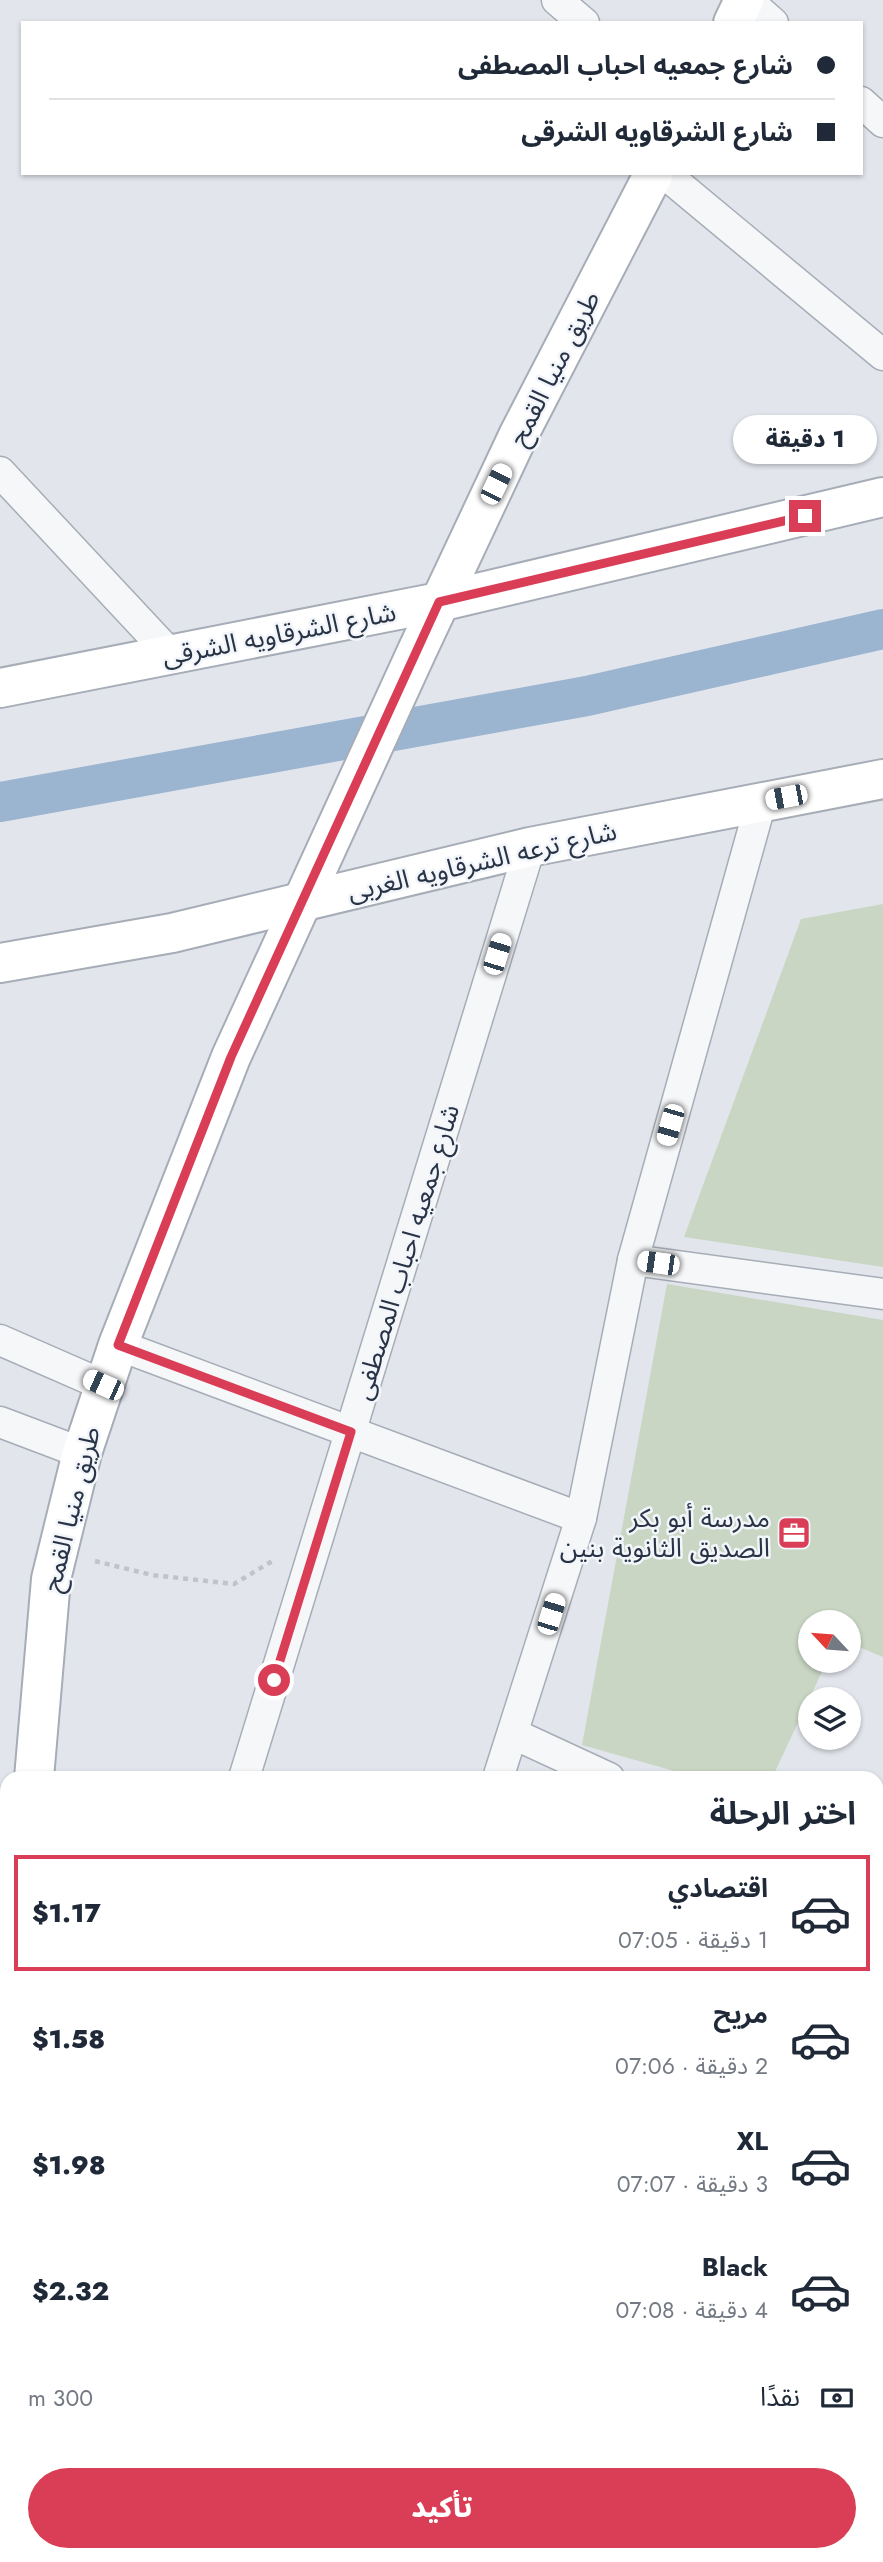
<!DOCTYPE html>
<html lang="ar">
<meta charset="utf-8">
<style>
:root{--surface:#fff;--page:#f6f6f7;--text:#1f2937;--muted:#747a83;--line:#e0e1e3;--accent:#da3e56}
body{margin:0;font-family:Jost,"Noto Sans Arabic",sans-serif;background:var(--page);color:var(--text);direction:rtl;height:100vh;display:flex;flex-direction:column;font-size:26px;white-space:nowrap}
*{box-sizing:border-box;margin:0}
p{font-size:23px;color:var(--muted)}
.icon{flex:none;width:38px;height:38px;fill:none;stroke:currentColor;stroke-width:2;stroke-linecap:round;stroke-linejoin:round}
.map{position:relative;flex:1;overflow:hidden;direction:ltr}
.details{position:absolute;left:0px;top:1771px;width:884px;height:791px;display:flex;flex-direction:column;background:var(--surface);border-radius:21px 21px 0 0;box-shadow:0 2px 5px #0004;direction:rtl}
.details>*{flex:none}
.hud{position:absolute;left:21px;top:21px;width:842px;height:154px;border-radius:0px;box-shadow:0 2px 5px #0004;direction:rtl;display:grid;align-content:center;height:154px;padding:0 28px;background:var(--surface)}
.needle{width:46px;rotate:296deg}
.controls{position:absolute;left:798px;top:1610px;display:grid;gap:14px}
.controls a{display:grid;place-items:center;width:63px;height:63px;border-radius:50%;background:var(--surface);box-shadow:0 2px 5px #0004;font-size:35px}
.end{position:absolute;width:32px;height:32px;margin:-16px;border:9px solid #da3e56;background:#fff;box-shadow:0 0 0 4px #fff}
.from{border-radius:50%}
.bubble{position:absolute;height:49px;border-radius:24px;background:var(--surface);box-shadow:0 2px 5px #0004;font-size:23px;font-weight:800;line-height:49px;text-align:center;direction:rtl}
.car{position:absolute;width:21px;height:42px;margin:-21px -10px;border-radius:9px;box-shadow:0 0 5px 2px #0007;background:linear-gradient(#fff 24%,#345 0 40%,#fff 0 76%,#345 0 86%,#fff 0)}
.hud b{display:flex;align-items:center;gap:24px;height:66px;font-size:26px}
.hud b+b{border-top:2px solid var(--line)}
.hud i{width:18px;height:18px;background:var(--text)}
ul{padding:0;list-style:none}
li{display:flex;align-items:center;gap:21px;height:116px;margin:0 14px 10px;padding:0 14px;border:4px solid transparent;border-radius:0px}
li div{flex:1}
li b{display:block;font-size:26px}
li em{font-style:normal;font-weight:800}
li.current{border-color:var(--accent)}
li>.icon{width:63px;height:63px;stroke-width:1.5}
h2{padding:0 28px;font-size:32px;line-height:84px}
.pay{display:flex;align-items:center;gap:18px;height:77px;padding:0 28px;font-size:26px}
.pay p{margin-inline-start:auto}
.cta{display:flex;gap:14px;margin-top:auto;padding:14px 28px}
.cta a{flex:1;height:80px;border-radius:42px;background:var(--accent);color:#fff;font-size:28px;font-weight:800;line-height:80px;text-align:center}
.map>svg:first-child{display:block}
.green{fill:#c8d6c3}
.lines{fill:none;stroke-linecap:round;stroke-linejoin:round}
.canal{stroke:#9bb4cf;stroke-width:40}
.lane-casing{stroke:#a6adb7;stroke-width:18}
.street-casing{stroke:#a6adb7;stroke-width:33}
.secondary-casing{stroke:#a6adb7;stroke-width:42}
.path{stroke:#c0c4ca;stroke-width:4.5;stroke-dasharray:5 5;stroke-linecap:butt}
.lane{stroke:#f6f7f9;stroke-width:14}
.street{stroke:#f6f7f9;stroke-width:30}
.secondary{stroke:#fff;stroke-width:38}
.route{stroke:#da3e56;stroke-width:9}
.labels{text-anchor:middle;stroke-width:5;stroke-linejoin:round;paint-order:stroke}
.street-label{font-size:26px;fill:#283346;stroke:#f2f5f9}
.poi-label{font-size:26px;fill:#283346;stroke:#f2f5f9;text-anchor:end}
</style>
<div class="map">
<svg width="883" height="2562" viewBox="0 0 883 2562">
<rect width="100%" height="100%" fill="#e2e6ec"/>
<!-- green -->
<g class="green">
<path d="M 883,904 L 883,1267 L 684,1237 L 801,919 Z"/>
<path d="M 667,1284 L 883,1320 L 883,1657 L 849,1643 L 849,1622 L 810,1622 L 810,1661 L 827,1661 L 772,1778 L 699,1778 L 582,1745 Z"/>
</g>
<g class="lines">
<!-- canal -->
<path class="canal" d="M 0,802 L 587,696 L 883,629"/>
<defs>
<path id="lane" d="M 853,2555 L 869,2562 L 883,2550"/>
<g id="street">
<path d="M 557,0 L 584,23"/>
<path d="M 747,0 L 773,23"/>
<path d="M 861,102 L 883,122"/>
<path d="M 664,173 L 883,355"/>
<path d="M 0,472 L 171,655"/>
<path d="M 633,1260 L 883,1294"/>
<path d="M 0,1340 L 103,1385"/>
<path d="M 118,1345 L 581,1518"/>
<path d="M 0,1422 L 82,1453"/>
<path d="M 514,1734 L 609,1778"/>
<path d="M 244,1778 L 530,847"/>
<path d="M 498,1778 L 581,1518 L 633,1260 L 761,802"/>
<path d="M 0,1868 L 7,1870"/>
<path d="M 877,1902 L 883,1905"/>
<path d="M 0,2045 L 7,2048"/>
<path d="M 877,2163 L 883,2148"/>
<path d="M 877,2284 L 883,2288"/>
<path d="M 0,2313 L 7,2317"/>
<path d="M 562,2562 L 565,2555"/>
<path d="M 720,2562 L 724,2555"/>
</g>
<g id="secondary">
<path d="M 733,23 L 744,0"/>
<path d="M 0,688 L 439,602 L 883,497"/>
<path d="M 0,963 L 172,933 L 530,847 L 883,779"/>
<path d="M 34,1778 L 51,1579 L 82,1453 L 118,1345 L 231,1057 L 417,651 L 518,436 L 654,173"/>
<path d="M 204,2555 L 207,2562"/>
</g>
</defs>
<!-- lane casing -->
<use href="#lane" class="lane-casing"/>
<!-- street casing -->
<use href="#street" class="street-casing"/>
<!-- secondary casing -->
<use href="#secondary" class="secondary-casing"/>
<!-- path -->
<path class="path" d="M 95,1561 L 152,1575 L 234,1584 L 274,1560"/>
<!-- lane -->
<use href="#lane" class="lane"/>
<!-- street -->
<use href="#street" class="street"/>
<!-- secondary -->
<use href="#secondary" class="secondary"/>
</g>
<g class="lines">
<!-- route -->
<path class="route" d="M 274,1680 L 351,1432 L 118,1345 L 231,1057 L 439,602 L 805,516"/>
</g>
<!-- icons -->
<defs>
<symbol id="office-square" viewBox="-11 -11 22 22"><rect x="-9" y="-9" width="18" height="18" rx="4" fill="#da3e56" stroke="#f2f5f9"/><path d="M-6-3h4V-5.5h4V-3h4V5H-6ZM-1-4.5V-3h2v-1.5ZM-6 0V1H6V0Z" fill="#fff"/></symbol>
</defs>
<g fill-rule="evenodd">
<use href="#office-square" x="775" y="1514" width="38" height="38"/>
</g>
<g class="labels">
<!-- street labels -->
<g class="street-label">
<text transform="translate(554 368) rotate(-63)" y="9">طريق منيا القمح</text>
<text transform="translate(279 634) rotate(-11)" y="9">شارع الشرقاويه الشرقى</text>
<text transform="translate(482 861) rotate(-13)" y="9">شارع ترعه الشرقاويه الغربى</text>
<text transform="translate(406 1252) rotate(-73)" y="9">شارع جمعيه احباب المصطفى</text>
<text transform="translate(71 1509) rotate(-76)" y="9">طريق منيا القمح</text>
</g>
<!-- poi labels -->
<g class="poi-label">
<text x="770" y="1527">مدرسة أبو بكر<tspan x="770" dy="30">الصديق الثانوية بنين</tspan></text>
</g>
</g>
</svg>
<div class="controls">
<a><svg class="needle" viewBox="-14 -14 28 28"><path d="M0-13l5 13h-10z" fill="#e53935"/><path d="M0 13l5-13h-10z" fill="#747a83"/></svg></a>
<a><svg class="icon" aria-label="layers" viewBox="0 0 24 24"><path d="M12 4l9 5-9 5-9-5zM3 14l9 5 9-5"/></svg></a>
</div>
<i class="end from" style="left:274px;top:1680px"></i>
<i class="end" style="left:805px;top:516px"></i>
<div class="bubble" style="left:733px;top:415px;width:144px">1 دقيقة</div>
<i class="car" style="left:496px;top:484px;rotate:26deg"></i>
<i class="car" style="left:786px;top:797px;rotate:259deg"></i>
<i class="car" style="left:497px;top:954px;rotate:17deg"></i>
<i class="car" style="left:670px;top:1125px;rotate:196deg"></i>
<i class="car" style="left:658px;top:1263px;rotate:278deg"></i>
<i class="car" style="left:103px;top:1385px;rotate:294deg"></i>
<i class="car" style="left:551px;top:1614px;rotate:17deg"></i>
<div class="hud">
<b><i class="from"></i>شارع جمعيه احباب المصطفى</b>
<b><i></i>شارع الشرقاويه الشرقى</b>
</div>
<section class="details">
<h2>اختر الرحلة</h2>
<ul>
<li class="current"><svg class="icon" aria-label="car" viewBox="0 0 24 24"><path d="M5 17H2v-5l4-1 3-4h7l3 4 3 1v5h-3M9 17h6M6 11h13"/><circle cx="7" cy="17" r="2"/><circle cx="17" cy="17" r="2"/></svg><div><b>اقتصادي</b><p>1 دقيقة · 07:05</p></div><em>$1.17</em></li>
<li><svg class="icon" aria-label="car" viewBox="0 0 24 24"><path d="M5 17H2v-5l4-1 3-4h7l3 4 3 1v5h-3M9 17h6M6 11h13"/><circle cx="7" cy="17" r="2"/><circle cx="17" cy="17" r="2"/></svg><div><b>مريح</b><p>2 دقيقة · 07:06</p></div><em>$1.58</em></li>
<li><svg class="icon" aria-label="car" viewBox="0 0 24 24"><path d="M5 17H2v-5l4-1 3-4h7l3 4 3 1v5h-3M9 17h6M6 11h13"/><circle cx="7" cy="17" r="2"/><circle cx="17" cy="17" r="2"/></svg><div><b>XL</b><p>3 دقيقة · 07:07</p></div><em>$1.98</em></li>
<li><svg class="icon" aria-label="car" viewBox="0 0 24 24"><path d="M5 17H2v-5l4-1 3-4h7l3 4 3 1v5h-3M9 17h6M6 11h13"/><circle cx="7" cy="17" r="2"/><circle cx="17" cy="17" r="2"/></svg><div><b>Black</b><p>4 دقيقة · 07:08</p></div><em>$2.32</em></li>
</ul>
<div class="pay"><svg class="icon" aria-label="cash" viewBox="0 0 24 24"><path d="M3 7h18v10H3z"/><circle cx="12" cy="12" r="2"/></svg>نقدًا<p>300 m</p></div>
<div class="cta"><a>تأكيد</a></div>
</section>
</div>
